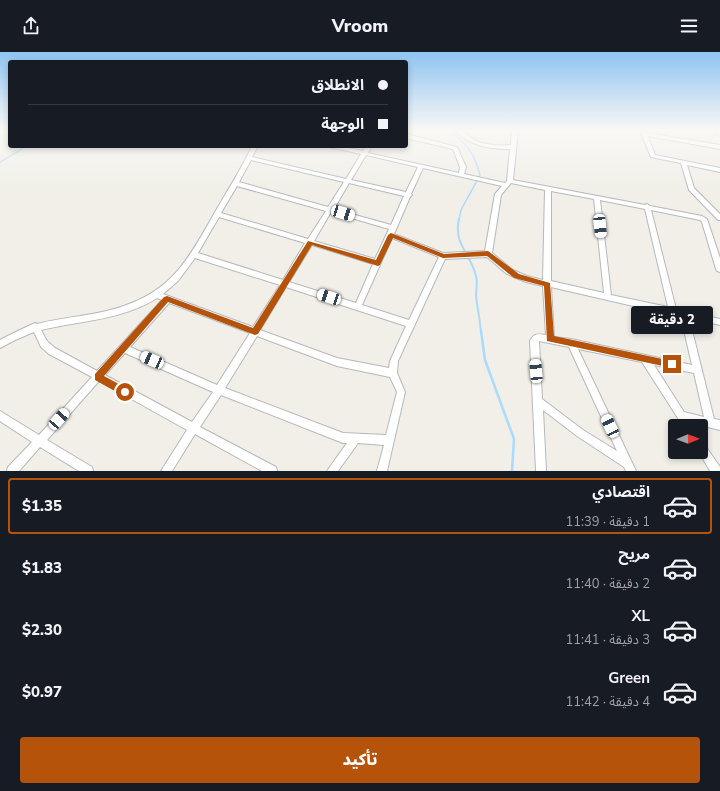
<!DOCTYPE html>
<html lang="ar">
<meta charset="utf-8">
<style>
:root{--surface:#171b24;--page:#20242c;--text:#f1f3f6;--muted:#9ea1a6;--line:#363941;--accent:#b45309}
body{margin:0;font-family:"Nunito Sans","Noto Sans Arabic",sans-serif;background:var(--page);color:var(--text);direction:rtl;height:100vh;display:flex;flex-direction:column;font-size:15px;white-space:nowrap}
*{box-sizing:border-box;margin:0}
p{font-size:13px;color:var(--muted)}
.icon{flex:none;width:22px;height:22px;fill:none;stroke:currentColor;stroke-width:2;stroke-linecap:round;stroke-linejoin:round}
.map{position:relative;height:419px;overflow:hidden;direction:ltr}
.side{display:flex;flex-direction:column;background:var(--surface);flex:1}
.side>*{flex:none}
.hud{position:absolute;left:8px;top:8px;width:400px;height:88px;border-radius:4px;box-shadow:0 2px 6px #0003;direction:rtl;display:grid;align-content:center;height:88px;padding:0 20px;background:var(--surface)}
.needle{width:26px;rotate:89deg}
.fabs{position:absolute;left:668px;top:367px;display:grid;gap:8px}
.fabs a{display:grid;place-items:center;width:40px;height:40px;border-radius:4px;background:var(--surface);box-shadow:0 2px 6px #0003;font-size:20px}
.end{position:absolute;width:18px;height:18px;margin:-9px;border:5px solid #b45309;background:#fff;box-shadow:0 0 0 2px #fff}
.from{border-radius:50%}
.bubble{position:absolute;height:28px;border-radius:4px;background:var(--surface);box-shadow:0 2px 6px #0003;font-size:13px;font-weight:800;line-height:28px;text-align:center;direction:rtl}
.car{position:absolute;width:12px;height:24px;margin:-12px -6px;border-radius:5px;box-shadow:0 0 3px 1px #0007;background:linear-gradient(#fff 24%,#345 0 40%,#fff 0 76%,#345 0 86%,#fff 0)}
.hud b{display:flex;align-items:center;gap:14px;height:38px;font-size:15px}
.hud b+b{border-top:1px solid var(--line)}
.hud i{width:10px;height:10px;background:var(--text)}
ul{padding:7px 0 0;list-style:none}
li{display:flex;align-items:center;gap:12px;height:56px;margin:0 8px 6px;padding:0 12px;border:2px solid transparent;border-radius:4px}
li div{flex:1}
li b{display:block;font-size:15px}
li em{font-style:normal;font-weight:800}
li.active{border-color:var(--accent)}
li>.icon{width:36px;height:36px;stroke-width:1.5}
.cta{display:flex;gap:8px;margin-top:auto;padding:8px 20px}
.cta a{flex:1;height:46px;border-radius:4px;background:var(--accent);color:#fff;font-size:16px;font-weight:800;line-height:46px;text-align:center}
header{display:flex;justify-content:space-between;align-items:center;height:52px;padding:0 20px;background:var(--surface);font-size:18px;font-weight:800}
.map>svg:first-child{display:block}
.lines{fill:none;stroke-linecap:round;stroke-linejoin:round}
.stream-far2{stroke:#aadaff;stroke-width:1.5}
.stream-far1{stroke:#aadaff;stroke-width:2}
.stream{stroke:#aadaff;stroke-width:2.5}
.minor-casing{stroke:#b5b8bc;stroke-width:2}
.minor{fill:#fff;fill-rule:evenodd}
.route{fill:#b45309}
</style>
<header><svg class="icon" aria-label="menu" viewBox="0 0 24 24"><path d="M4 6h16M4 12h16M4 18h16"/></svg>Vroom<svg class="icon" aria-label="share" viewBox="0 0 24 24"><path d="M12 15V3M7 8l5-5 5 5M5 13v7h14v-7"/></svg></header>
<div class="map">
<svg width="720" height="419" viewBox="0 0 720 419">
<rect width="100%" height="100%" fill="#f1efe8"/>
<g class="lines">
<!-- stream-far2 -->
<g class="stream-far2">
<path d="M 448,78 C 467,92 474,100 480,123 L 461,158 L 459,168"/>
<path d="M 0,110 L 27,94"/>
</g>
<!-- stream-far1 -->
<path class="stream-far1" d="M 459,167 C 453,192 471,202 476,224 C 478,230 476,237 476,243 C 477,255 480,267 481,280"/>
<!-- stream -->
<path class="stream" d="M 481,279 L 485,308 L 514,387 L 512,419"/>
<defs>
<g id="minor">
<path d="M 455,78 C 464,78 470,86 478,90 C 488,93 500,94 511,93 L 512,78 L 518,78 L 513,128 L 645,153 L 647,152 L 650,154 L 702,164 L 707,167 L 720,206 L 720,220 L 717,219 L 716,217 L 702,170 L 700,168 L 651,158 L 676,257 L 720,267 L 720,273 L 689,266 L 714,367 L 720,368 L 720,378 L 691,371 L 693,374 L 683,374 L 642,310 L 578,297 L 636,419 L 626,419 L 624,415 L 577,384 L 543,358 L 546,419 L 536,419 L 530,289 C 534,281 538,282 546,283 L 543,234 L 526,230 L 507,222 L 487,205 L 445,207 L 398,309 L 397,321 L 405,340 L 387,419 L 377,419 L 384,393 L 358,391 L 338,419 L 327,419 L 347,391 L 343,391 L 221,343 L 200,375 L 276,415 L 277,419 L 262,419 L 195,382 L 172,419 L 161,419 L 187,378 L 99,329 L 47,388 L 92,415 L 93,419 L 79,419 L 40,395 L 19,419 L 7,419 L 8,415 L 32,390 L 0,369 L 0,359 L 39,383 L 92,325 L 49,302 L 41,295 L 34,280 L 15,288 L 0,296 L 0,288 C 11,282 24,276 35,271 L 37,272 C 67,264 100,264 129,252 C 175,235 191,202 214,162 C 227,139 241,118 252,94 L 258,94 L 252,105 L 346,127 L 361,102 L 329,95 L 328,94 L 338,94 L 363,99 L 366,94 L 372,94 L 368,101 L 459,121 L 460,115 L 453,97 L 406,86 L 406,82 L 457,95 L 466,115 L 464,122 L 505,131 L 507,129 L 510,97 C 490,97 469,94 455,78 ZM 366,103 L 418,115 L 406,140 L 351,128 ZM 251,108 L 344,130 L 328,155 L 239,130 ZM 423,116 L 502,134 L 495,142 L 485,199 L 443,201 L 394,182 L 410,145 L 412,143 L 411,142 ZM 349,131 L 404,144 L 391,173 L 334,157 ZM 511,131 L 545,138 L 543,228 L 527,224 L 513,218 L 492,201 L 501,143 ZM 237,134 L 326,159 L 308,187 L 221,161 ZM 551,139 L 594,147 L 604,241 L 551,229 ZM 600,148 L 645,157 L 668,255 L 611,243 ZM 331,160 L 389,177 L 375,207 L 314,189 ZM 219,165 L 305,191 L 283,228 L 198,201 ZM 392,186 L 439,205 L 409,268 L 362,253 ZM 312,193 L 373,212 L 356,251 L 289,230 ZM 195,206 L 280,233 L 253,275 L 163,242 L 178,229 ZM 286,235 L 406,274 L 390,309 L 389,316 L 337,306 L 260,278 ZM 551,235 L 681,265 L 692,313 L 571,287 L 554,285 ZM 157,246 L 162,248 L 97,319 L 55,296 L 47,289 L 41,278 C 79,269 123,268 157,246 ZM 169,251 L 250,281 L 217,333 L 130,295 ZM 257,284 L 337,314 L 390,325 L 397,340 L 386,383 L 343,381 L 225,336 ZM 539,289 L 569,295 L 617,399 L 583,378 L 542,347 ZM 125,301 L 213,340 L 192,370 L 105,323 ZM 654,313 L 694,321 L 704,365 L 684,360 Z"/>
<path d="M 640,78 L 646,78 L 647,81 L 720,93 L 720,97 L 648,84 L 655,103 L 720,116 L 720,120 L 687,113 L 694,136 L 720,162 L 720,168 L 718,168 L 689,138 L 681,111 L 651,105 Z"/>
<path d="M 716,78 L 720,78 L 720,84 L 717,82 Z"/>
<path d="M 701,390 L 704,392 L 720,415 L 720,419 L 710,419 L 699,400 L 701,400 Z"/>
</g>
</defs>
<!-- minor casing -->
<use href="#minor" class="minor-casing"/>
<!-- minor -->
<use href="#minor" class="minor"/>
</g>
<!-- sky -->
<linearGradient id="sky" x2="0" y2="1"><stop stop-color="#8fc3f1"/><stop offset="0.57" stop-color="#f9f8f5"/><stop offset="1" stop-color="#f9f8f5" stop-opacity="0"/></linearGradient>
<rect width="720" height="137" fill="url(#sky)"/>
<!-- route -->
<path class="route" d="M 391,181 L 444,202 L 488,199 L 519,222 L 550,231 L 554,284 L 672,309 L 675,312 L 674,315 L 672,316 L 547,289 L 544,234 L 514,226 L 487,204 L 443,206 L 393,186 L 380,213 L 378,214 L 312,193 L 258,282 L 255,283 L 168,250 L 104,324 L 128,337 L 128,343 L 122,343 L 95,328 L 95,322 L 164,245 L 167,244 L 253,276 L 308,189 L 376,208 L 388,183 Z"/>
</svg>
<div class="fabs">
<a><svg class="needle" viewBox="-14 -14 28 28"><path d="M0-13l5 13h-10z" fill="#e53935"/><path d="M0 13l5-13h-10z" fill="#9ea1a6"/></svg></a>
</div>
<i class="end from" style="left:125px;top:340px"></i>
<i class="end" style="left:672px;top:312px"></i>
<div class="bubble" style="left:631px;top:254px;width:82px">2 دقيقة</div>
<i class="car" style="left:343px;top:161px;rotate:107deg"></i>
<i class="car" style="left:600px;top:174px;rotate:174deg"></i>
<i class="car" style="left:329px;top:245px;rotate:288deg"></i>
<i class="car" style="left:152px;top:308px;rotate:294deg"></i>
<i class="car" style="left:536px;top:319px;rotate:355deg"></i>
<i class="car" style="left:59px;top:367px;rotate:42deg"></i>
<i class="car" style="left:610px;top:374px;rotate:335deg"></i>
<div class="hud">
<b><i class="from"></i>الانطلاق</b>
<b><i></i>الوجهة</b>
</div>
</div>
<section class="side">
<ul>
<li class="active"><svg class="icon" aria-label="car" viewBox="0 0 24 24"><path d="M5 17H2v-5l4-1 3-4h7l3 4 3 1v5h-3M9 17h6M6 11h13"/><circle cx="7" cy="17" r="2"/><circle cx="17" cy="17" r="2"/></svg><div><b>اقتصادي</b><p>1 دقيقة · 11:39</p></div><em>$1.35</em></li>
<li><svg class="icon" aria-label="car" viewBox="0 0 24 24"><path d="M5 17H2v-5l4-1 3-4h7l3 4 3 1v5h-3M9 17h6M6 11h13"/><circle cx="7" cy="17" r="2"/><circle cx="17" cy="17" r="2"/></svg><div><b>مريح</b><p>2 دقيقة · 11:40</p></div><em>$1.83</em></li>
<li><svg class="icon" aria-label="car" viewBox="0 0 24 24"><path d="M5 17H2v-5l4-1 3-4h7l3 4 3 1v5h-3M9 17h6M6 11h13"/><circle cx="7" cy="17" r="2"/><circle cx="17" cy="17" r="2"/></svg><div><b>XL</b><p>3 دقيقة · 11:41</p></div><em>$2.30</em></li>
<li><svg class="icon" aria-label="car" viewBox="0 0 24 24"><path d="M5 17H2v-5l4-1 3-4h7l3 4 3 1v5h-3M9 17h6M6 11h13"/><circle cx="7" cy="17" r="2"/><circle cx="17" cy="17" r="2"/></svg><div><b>Green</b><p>4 دقيقة · 11:42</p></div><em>$0.97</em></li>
</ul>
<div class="cta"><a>تأكيد</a></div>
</section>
